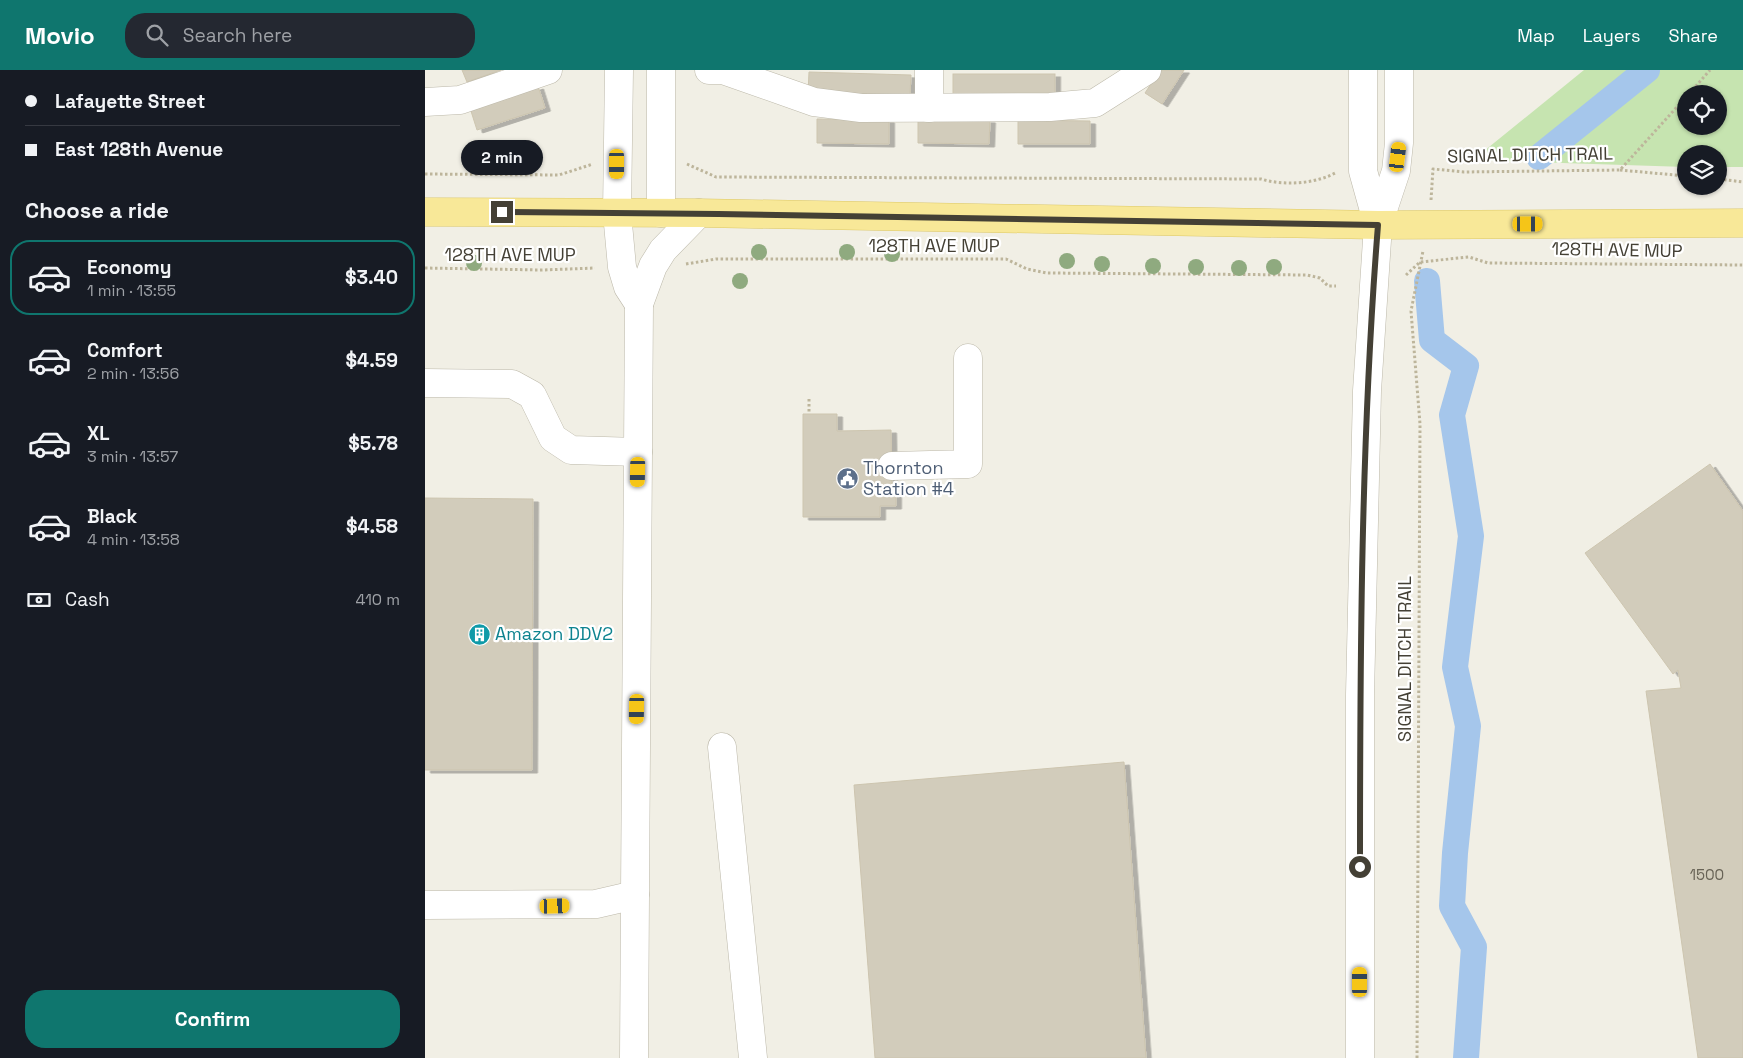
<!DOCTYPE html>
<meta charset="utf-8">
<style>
:root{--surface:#171b24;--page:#242831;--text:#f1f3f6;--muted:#9ea1a6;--line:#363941;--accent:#0f766e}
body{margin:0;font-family:"Space Grotesk",sans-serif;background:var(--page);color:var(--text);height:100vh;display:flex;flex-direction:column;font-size:19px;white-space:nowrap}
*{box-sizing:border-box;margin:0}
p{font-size:16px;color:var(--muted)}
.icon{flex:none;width:28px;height:28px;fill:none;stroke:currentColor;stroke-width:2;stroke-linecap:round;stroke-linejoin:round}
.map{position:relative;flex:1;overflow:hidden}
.panel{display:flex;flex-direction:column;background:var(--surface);width:425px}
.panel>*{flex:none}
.hud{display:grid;align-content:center;height:110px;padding:0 25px;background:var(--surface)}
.tools{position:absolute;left:1252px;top:15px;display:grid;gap:10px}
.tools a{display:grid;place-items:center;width:50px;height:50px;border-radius:50%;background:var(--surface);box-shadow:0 1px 4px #0004;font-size:25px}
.end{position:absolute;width:22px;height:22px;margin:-11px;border:6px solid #444035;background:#fff;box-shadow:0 0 0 2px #fff}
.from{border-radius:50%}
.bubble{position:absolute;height:35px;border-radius:18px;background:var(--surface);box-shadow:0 1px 4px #0004;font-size:16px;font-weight:600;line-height:35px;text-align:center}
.car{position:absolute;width:15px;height:30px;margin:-15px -8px;border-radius:6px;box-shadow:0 0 4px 1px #0007;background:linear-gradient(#f5c518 24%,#345 0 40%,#f5c518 0 76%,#345 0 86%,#f5c518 0)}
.hud b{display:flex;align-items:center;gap:18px;height:48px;font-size:19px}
.hud b+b{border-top:1px solid var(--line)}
.hud i{width:12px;height:12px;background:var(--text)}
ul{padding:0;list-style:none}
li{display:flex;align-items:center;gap:15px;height:75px;margin:0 10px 8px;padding:0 15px;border:2px solid transparent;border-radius:20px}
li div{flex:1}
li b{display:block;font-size:19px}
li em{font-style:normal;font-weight:600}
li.on{border-color:var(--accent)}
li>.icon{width:45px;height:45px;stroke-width:1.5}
h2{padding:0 25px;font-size:22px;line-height:60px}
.pay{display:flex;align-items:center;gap:12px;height:55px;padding:0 25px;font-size:19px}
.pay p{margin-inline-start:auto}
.button{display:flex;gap:10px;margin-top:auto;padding:10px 25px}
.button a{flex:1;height:58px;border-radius:20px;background:var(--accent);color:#fff;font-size:20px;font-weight:600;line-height:58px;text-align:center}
header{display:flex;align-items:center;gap:30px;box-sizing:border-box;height:70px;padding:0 25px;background:var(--accent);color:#fff}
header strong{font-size:24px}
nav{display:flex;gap:28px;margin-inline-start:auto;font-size:18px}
.search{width:350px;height:45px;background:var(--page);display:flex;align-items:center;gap:12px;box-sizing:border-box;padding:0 18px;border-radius:20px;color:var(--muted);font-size:19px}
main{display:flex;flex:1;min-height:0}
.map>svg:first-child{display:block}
.green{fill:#c6e4b0;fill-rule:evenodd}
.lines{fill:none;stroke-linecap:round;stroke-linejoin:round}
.canal{stroke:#a5c6eb;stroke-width:26}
.building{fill:#d2ccbb;stroke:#cdc5af;filter:url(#shadow)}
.minor-casing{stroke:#bcb8a9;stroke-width:29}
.major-casing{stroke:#dcc869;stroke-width:29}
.path{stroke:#bdb59b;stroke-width:3;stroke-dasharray:2.5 2.5;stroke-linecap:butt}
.minor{stroke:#fff;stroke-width:28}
.major{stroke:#f8e898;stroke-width:28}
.tree{fill:#8faa7f}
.route{stroke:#444035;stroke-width:6}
.labels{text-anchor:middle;stroke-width:4.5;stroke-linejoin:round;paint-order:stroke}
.number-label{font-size:15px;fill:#686356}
.street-label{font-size:18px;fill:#444035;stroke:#fff}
.service-label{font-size:18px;fill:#4e5e75;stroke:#fff;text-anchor:start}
.culture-label{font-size:18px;fill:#0d838f;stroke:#fff;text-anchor:start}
</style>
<header>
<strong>Movio</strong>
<div class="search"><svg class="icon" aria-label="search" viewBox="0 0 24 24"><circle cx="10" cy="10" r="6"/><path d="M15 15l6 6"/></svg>Search here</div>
<nav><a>Map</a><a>Layers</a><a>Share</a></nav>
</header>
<main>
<section class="panel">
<div class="hud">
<b><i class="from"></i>Lafayette Street</b>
<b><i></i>East 128th Avenue</b>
</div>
<h2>Choose a ride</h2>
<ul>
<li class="on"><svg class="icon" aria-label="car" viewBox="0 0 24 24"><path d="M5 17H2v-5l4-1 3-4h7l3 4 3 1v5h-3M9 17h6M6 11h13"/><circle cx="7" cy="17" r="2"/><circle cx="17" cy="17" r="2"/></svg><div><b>Economy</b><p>1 min · 13:55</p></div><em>$3.40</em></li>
<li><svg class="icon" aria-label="car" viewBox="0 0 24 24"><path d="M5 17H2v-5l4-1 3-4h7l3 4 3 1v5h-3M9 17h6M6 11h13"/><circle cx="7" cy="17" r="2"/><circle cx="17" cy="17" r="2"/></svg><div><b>Comfort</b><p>2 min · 13:56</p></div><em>$4.59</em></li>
<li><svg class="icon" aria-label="car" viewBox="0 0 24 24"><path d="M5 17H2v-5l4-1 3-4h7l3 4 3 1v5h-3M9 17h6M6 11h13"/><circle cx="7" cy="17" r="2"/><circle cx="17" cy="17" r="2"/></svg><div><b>XL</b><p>3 min · 13:57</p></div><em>$5.78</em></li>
<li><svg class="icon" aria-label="car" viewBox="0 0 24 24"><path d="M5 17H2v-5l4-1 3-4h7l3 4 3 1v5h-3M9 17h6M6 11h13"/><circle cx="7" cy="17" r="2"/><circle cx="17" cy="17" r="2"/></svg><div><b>Black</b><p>4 min · 13:58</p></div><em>$4.58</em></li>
</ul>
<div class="pay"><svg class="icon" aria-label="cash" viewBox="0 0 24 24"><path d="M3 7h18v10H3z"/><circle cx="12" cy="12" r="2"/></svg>Cash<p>410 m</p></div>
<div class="button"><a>Confirm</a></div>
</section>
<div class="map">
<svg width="1318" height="988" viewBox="0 0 1318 988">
<defs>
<filter id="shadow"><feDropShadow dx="5.5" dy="3" stdDeviation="0" flood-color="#0004"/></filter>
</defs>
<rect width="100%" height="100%" fill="#f1efe5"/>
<!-- green -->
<path class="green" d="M 1159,0 L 1318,0 L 1318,97 L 1294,97 L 1294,84 L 1261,84 L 1261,97 L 1048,90 ZM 1261,24 L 1294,24 L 1294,56 L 1261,56 Z"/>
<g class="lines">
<!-- canal -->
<g class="canal">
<path d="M 1114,87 L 1222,0"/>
<path d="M 1002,211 L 1007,270 L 1041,296 L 1027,345 L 1046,466 L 1030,597 L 1043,656 L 1030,783 L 1027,836 L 1049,877 L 1041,988"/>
</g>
</g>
<!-- building -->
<g class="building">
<path d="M 37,0 L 76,0 L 42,12 Z"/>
<path d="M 735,0 L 759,0 L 737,34 L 720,23 Z"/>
<path d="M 384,2 L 486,5 L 485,25 L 383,23 Z"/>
<rect x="528" y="4" width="102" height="20"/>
<path d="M 113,16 L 120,38 L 52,60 L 45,38 Z"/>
<path d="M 392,49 L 464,50 L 464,74 L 392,73 Z"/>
<path d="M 493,49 L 565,50 L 564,74 L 493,73 Z"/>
<path d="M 593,50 L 665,51 L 665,74 L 593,74 Z"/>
<path d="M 378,344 L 412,344 L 412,361 L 466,360 L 467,420 L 471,420 L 471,436 L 455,436 L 455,447 L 378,447 Z"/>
<path d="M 1285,394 L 1318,441 L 1318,988 L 1273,988 L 1221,621 L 1256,618 L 1253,600 L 1248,604 L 1160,483 Z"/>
<path d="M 0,428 L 108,429 L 107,700 L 0,700 Z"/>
<path d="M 699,692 L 721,988 L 450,988 L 429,715 Z"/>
</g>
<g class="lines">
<defs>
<g id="minor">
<path d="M 194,0 L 192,143 L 197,197 L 203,217 L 214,234 L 228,196 L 238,180 L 274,143"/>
<path d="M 284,0 L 298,0 L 389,32 L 436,38 L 625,37 L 670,33 L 722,0"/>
<path d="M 938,0 L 938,101 L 953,155"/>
<path d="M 0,32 L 35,30 L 123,0"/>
<path d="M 504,38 L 504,0"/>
<path d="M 236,143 L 236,0"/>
<path d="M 0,313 L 87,314 L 107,325 L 128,368 L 146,380 L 213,382"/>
<path d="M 467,396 L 543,394 L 543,288"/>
<path d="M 297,677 L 328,988"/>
<path d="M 0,835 L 171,834 L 210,825 L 214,234"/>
<path d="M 209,988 L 210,825"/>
<path d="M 935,988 L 935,625 L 942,321 L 953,155 L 971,101 L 974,73 L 974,0"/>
</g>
<path id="major" d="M 0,142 L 274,143 L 953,155 L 1318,153"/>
</defs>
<!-- minor casing -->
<use href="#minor" class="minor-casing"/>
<!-- major casing -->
<use href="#major" class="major-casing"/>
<!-- path -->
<g class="path">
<path d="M 1264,24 L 1285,0"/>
<path d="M 262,94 L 291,107 L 836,109 C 859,116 891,114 912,102"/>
<path d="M 1195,100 L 1261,106"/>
<path d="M 0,104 L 134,105 L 168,94"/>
<path d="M 1294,109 L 1318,112"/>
<path d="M 1006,130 L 1008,99 L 1039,102 L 1195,100 L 1261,27"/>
<path d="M 261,194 L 291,189 L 581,189 L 602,199 L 622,203 L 882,205 L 895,208 L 903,216 L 911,216"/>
<path d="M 0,198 L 117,200 L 170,198"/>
<path d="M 981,205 L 995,192 L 1044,187 L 1063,193 L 1318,195"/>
<path d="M 384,329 L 384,344"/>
<path d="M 992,988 L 995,354 L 986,241 L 998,181"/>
</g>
<!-- minor -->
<use href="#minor" class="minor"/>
<!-- major -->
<use href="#major" class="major"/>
</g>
<!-- trees -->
<g class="tree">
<circle cx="334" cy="182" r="8"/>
<circle cx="422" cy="182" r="8"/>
<circle cx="467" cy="184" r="8"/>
<circle cx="642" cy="191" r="8"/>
<circle cx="49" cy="193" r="8"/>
<circle cx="677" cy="194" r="8"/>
<circle cx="728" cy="196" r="8"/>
<circle cx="771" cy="197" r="8"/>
<circle cx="849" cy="197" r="8"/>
<circle cx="814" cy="198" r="8"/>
<circle cx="315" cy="211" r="8"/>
</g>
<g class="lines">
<!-- route -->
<path class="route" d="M 77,142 L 293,144 L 953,155 C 936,369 935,583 935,797"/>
</g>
<!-- icons -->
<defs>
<symbol id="civic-disc" viewBox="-11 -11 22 22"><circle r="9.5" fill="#5c6f8a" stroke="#fff"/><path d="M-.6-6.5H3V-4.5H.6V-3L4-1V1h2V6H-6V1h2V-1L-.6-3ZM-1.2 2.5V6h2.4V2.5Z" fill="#fff"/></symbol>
<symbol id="building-disc" viewBox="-11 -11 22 22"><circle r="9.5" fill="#0f9aa8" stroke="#fff"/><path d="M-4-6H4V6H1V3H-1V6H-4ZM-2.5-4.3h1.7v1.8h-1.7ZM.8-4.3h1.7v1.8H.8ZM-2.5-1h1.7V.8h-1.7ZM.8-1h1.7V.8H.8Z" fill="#fff"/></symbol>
</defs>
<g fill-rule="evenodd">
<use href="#civic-disc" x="410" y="396" width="25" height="25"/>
<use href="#building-disc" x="42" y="552" width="25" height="25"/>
</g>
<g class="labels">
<!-- number labels -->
<g class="number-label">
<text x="1282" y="810">1500</text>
</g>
<!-- street labels -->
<g class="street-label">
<text transform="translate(1105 85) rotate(-1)" y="6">SIGNAL DITCH TRAIL</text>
<text x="509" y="182">128TH AVE MUP</text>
<text transform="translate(1192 180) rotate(1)" y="6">128TH AVE MUP</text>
<text x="85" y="191">128TH AVE MUP</text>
<text transform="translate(980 589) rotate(-90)" y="6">SIGNAL DITCH TRAIL</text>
</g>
<!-- service labels -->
<g class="service-label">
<text x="438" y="404">Thornton<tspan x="438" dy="21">Station #4</tspan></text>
</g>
<!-- culture labels -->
<g class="culture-label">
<text x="70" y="570">Amazon DDV2</text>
</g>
</g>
</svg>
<div class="tools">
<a><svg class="icon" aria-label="locate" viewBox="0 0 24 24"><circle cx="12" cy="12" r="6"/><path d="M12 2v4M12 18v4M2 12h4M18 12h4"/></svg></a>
<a><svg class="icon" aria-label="layers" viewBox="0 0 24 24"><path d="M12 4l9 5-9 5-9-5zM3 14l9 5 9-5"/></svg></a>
</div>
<i class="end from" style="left:935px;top:797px"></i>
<i class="end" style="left:77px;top:142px"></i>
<div class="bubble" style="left:36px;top:70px;width:82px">2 min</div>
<i class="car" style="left:973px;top:87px;rotate:7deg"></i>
<i class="car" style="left:192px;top:94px;rotate:180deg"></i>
<i class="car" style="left:1103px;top:154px;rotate:90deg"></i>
<i class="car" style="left:213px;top:402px;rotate:181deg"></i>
<i class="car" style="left:212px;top:639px;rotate:181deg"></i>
<i class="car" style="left:130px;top:836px;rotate:88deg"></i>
<i class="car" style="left:935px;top:912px;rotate:0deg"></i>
</div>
</main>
